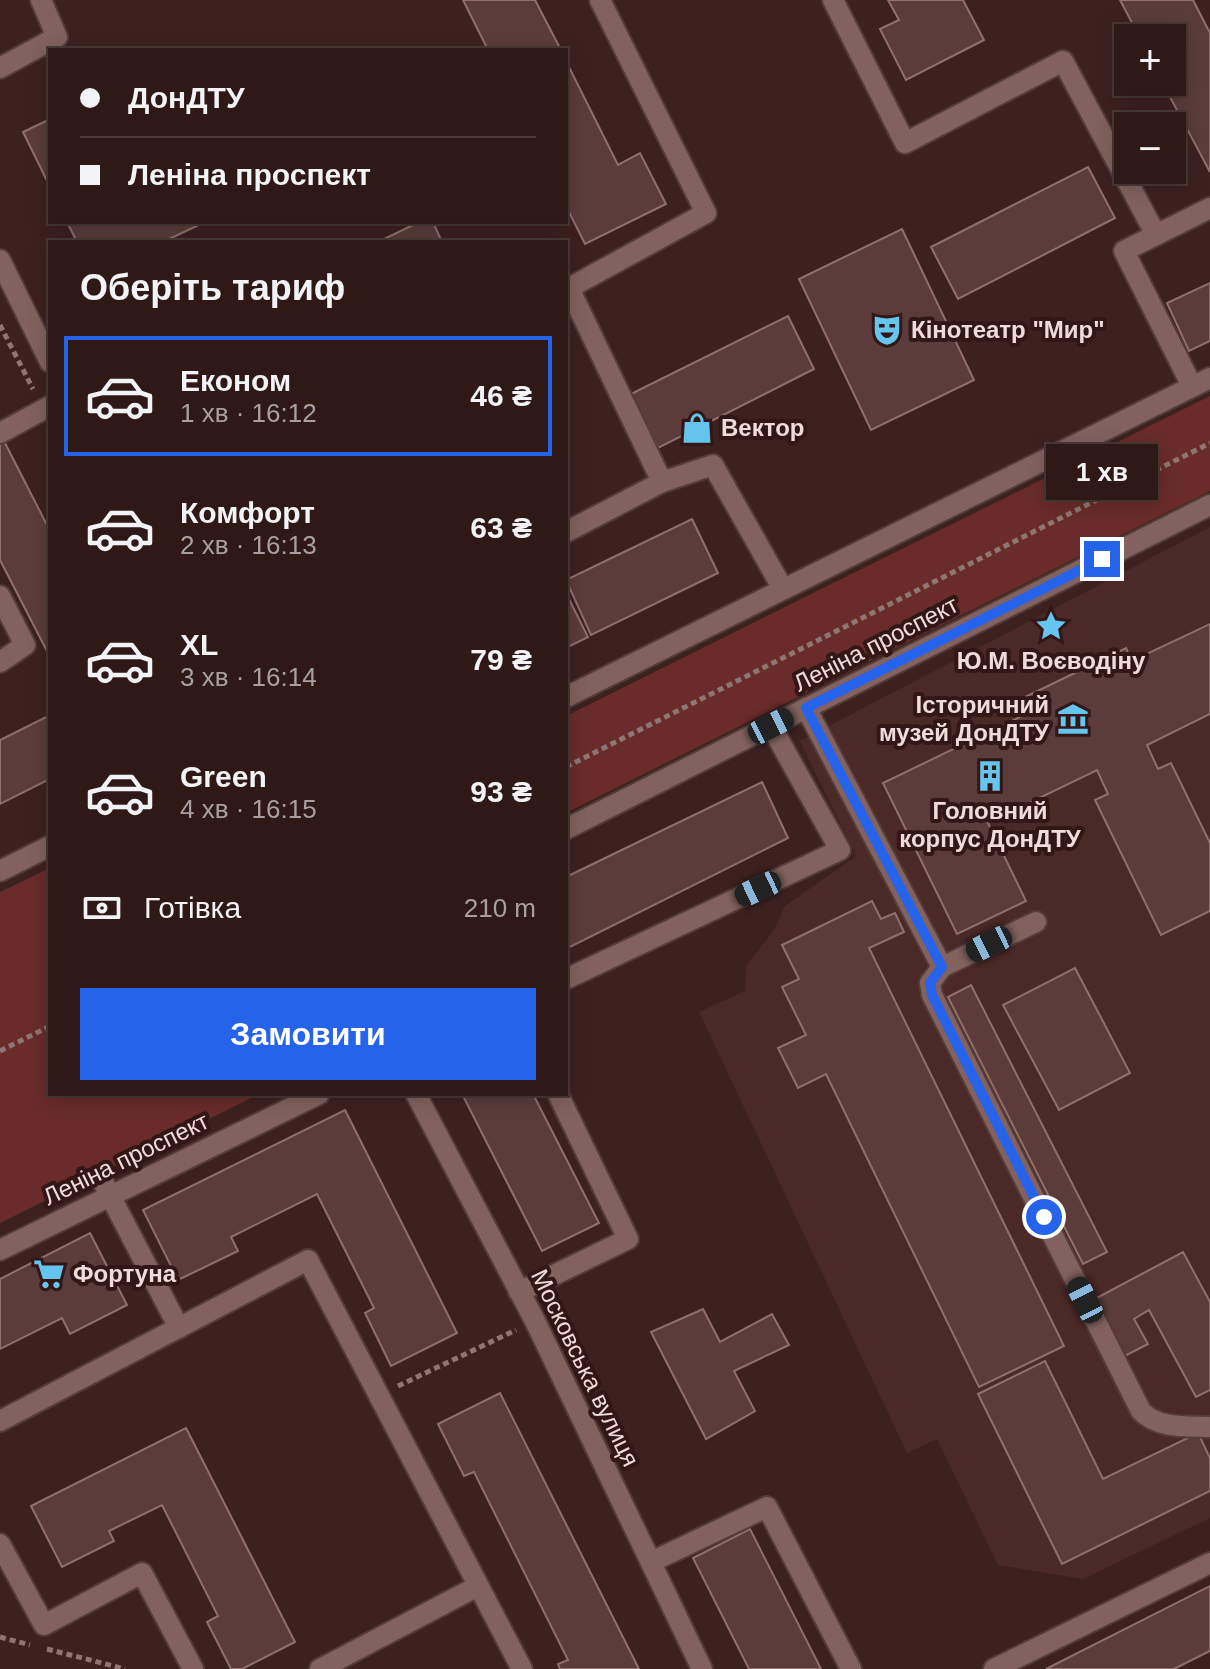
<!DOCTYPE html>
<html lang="uk">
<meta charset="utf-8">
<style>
:root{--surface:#2e1917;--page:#3a2624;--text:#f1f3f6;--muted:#a7a0a1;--line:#493836;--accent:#2563eb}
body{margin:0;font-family:Helvetica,sans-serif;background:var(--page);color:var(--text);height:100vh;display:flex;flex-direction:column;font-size:30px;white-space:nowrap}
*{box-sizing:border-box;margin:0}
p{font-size:26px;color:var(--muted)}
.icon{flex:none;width:44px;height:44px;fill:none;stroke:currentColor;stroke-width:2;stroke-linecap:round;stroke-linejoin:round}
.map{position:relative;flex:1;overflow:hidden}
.side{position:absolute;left:48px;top:240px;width:520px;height:856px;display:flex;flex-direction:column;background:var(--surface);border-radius:0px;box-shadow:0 4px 20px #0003,0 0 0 2px var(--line)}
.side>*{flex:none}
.banner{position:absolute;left:48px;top:48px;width:520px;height:176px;border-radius:0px;box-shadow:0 4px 20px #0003,0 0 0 2px var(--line);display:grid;align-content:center;height:176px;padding:0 32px;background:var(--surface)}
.fabs{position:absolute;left:1114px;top:24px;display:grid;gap:16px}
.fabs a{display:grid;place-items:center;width:72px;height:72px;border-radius:0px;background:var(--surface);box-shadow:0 4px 20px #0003,0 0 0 2px var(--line);font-size:40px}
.end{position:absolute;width:36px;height:36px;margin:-18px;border:10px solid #2563eb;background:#fff;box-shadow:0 0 0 4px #fff}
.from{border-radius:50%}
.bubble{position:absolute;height:56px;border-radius:0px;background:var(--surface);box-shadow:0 4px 20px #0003,0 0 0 2px var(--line);font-size:26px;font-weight:700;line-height:56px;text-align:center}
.car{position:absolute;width:24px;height:48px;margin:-24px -12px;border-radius:10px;box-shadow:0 0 6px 2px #0007;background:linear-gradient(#222 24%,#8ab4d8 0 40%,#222 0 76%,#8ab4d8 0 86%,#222 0)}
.banner b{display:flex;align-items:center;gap:28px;height:76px;font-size:30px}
.banner b+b{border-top:2px solid var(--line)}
.banner i{width:20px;height:20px;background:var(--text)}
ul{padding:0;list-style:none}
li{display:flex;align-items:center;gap:24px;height:120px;margin:0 16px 12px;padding:0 16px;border:4px solid transparent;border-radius:0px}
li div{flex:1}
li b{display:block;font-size:30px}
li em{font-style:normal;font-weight:700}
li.current{border-color:var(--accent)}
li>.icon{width:72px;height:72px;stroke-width:1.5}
h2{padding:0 32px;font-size:36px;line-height:96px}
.pay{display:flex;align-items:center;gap:20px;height:88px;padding:0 32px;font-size:30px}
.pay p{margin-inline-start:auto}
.button{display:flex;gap:16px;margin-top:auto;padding:16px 32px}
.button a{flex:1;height:92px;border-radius:0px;background:var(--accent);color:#fff;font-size:32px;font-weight:700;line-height:92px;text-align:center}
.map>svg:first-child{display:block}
.built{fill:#4b2927}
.green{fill:#692c2a}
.building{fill:#5b3c3a;stroke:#916f6c;stroke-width:2}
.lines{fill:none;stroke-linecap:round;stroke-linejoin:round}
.minor-casing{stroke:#543c3a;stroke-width:24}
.path{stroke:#8d7674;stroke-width:5;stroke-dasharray:6 4;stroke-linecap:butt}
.minor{stroke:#82615e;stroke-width:20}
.route{stroke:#2563eb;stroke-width:10}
.labels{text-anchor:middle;stroke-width:8;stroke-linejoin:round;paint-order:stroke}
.poi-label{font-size:24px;font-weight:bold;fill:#efdcda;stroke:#321716;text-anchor:start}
.street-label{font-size:24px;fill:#efdcda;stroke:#321716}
</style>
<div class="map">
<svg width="1210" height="1669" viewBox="0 0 1210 1669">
<rect width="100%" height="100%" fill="#3d211f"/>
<!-- built -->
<path class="built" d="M 1210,527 L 1210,1518 L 1083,1579 L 998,1565 L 937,1439 L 907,1453 L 699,1012 L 745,991 L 746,966 L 774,930 L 785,906 L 856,856 L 800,741 Z"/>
<!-- green -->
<g class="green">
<path d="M 1210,396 L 1210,491 L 566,813 L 566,716 Z"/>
<path d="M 50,868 L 50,1094 L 259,1094 L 0,1223 L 0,892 Z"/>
</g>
<!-- building -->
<g class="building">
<path d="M 463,0 L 535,0 L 561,50 L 488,50 Z"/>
<path d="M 888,0 L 963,0 L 984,40 L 906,80 L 880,29 L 899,20 Z"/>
<path d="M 1120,0 L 1193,0 L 1210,33 L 1210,172 L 1162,82 L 1172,82 L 1172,38 L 1140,38 Z"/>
<path d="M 566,61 L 618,165 L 640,153 L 666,204 L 585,244 L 566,206 Z"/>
<path d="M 50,119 L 50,187 L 23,132 Z"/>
<path d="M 1088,167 L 1115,218 L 958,299 L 931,247 Z"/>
<path d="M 67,222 L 205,222 L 163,242 L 77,242 Z"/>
<path d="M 419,222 L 433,222 L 442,242 L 378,242 Z"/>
<path d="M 902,229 L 974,380 L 871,430 L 799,279 Z"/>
<path d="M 1210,283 L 1210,341 L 1189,351 L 1167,303 Z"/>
<path d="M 788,316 L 814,369 L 658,448 L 631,394 Z"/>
<path d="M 4,441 L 50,531 L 50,657 L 0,560 L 0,444 Z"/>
<path d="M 692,519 L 718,573 L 591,635 L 566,580 Z"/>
<path d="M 566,593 L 588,637 L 566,648 Z"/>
<path d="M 1210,624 L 1210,714 L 1147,745 L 1158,769 L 1171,763 L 1210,843 L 1210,911 L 1161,935 L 1095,800 L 1108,794 L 1097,770 L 988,823 L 1026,901 L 957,934 L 883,783 L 1024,715 L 1017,701 L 1126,648 L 1132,661 Z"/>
<path d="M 50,715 L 50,779 L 0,804 L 0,740 Z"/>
<path d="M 762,782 L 788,838 L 566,949 L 566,877 Z"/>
<path d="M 872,901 L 881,919 L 895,913 L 904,932 L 869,948 L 1064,1346 L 979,1387 L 826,1074 L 798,1088 L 778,1048 L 806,1035 L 782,987 L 799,979 L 782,945 Z"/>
<path d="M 1075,968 L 1130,1073 L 1059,1110 L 1003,1005 Z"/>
<path d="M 971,985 L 1107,1252 L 1083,1264 L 948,997 Z"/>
<path d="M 462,1094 L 533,1094 L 599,1223 L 542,1251 Z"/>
<path d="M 345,1110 L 457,1333 L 391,1366 L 365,1313 L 374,1308 L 317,1194 L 231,1237 L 238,1251 L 178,1280 L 143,1210 Z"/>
<path d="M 90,1233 L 127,1305 L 70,1334 L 62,1318 L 0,1349 L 0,1279 Z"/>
<path d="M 1183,1252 L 1210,1302 L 1210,1390 L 1196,1397 L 1149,1310 L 1134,1319 L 1148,1344 L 1121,1358 L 1091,1301 Z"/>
<path d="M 703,1309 L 720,1342 L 772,1314 L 789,1345 L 734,1371 L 755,1411 L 706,1439 L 651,1332 Z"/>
<path d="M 1045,1361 L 1103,1479 L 1198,1433 L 1210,1458 L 1210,1491 L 1062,1564 L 978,1394 Z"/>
<path d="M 500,1393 L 639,1669 L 560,1669 L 558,1664 L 568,1660 L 474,1472 L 464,1476 L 438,1424 Z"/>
<path d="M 186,1428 L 295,1642 L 242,1669 L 231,1669 L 207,1622 L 218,1616 L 162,1505 L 109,1531 L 114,1541 L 62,1567 L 31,1506 Z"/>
<path d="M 750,1529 L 821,1669 L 749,1669 L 693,1558 Z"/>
<path d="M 1210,1586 L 1210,1651 L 1174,1669 L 1046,1669 Z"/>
</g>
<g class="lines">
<defs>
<g id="minor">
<path d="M 600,0 L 706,213 L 569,288 L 662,482 L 713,465 L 783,589"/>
<path d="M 833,0 L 905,143 L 1063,61 L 1156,235"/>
<path d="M 0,68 L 57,37 L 41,0"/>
<path d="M 0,260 L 50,362"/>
<path d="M 1192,386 L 1124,251 L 1210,208"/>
<path d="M 0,433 L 50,406"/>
<path d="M 566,532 L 662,482"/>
<path d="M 0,596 L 25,645 L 0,662"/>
<path d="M 566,697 L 1210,378"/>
<path d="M 806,708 L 942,967 L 1036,922"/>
<path d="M 566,829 L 1210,505"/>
<path d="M 0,871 L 50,846"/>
<path d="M 942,967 L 930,983 L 932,995 L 1141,1411 C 1158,1429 1187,1426 1210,1427"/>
<path d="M 566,979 L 840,850 L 771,726"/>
<path d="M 416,1094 L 535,1321 L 702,1669"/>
<path d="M 102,1180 L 179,1328"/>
<path d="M 0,1250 L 319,1094"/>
<path d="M 519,1292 L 628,1239 L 558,1094"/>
<path d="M 0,1421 L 308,1260 L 522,1669"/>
<path d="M 0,1544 L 44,1625 L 142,1573 L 193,1669"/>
<path d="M 651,1562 L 767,1507 L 851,1669"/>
<path d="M 320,1669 L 478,1586"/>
<path d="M 994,1669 L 1210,1563"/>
</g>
</defs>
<!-- minor casing -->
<use href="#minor" class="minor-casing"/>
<!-- path -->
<g class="path">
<path d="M 0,325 L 33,389"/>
<path d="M 566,767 L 1210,443"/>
<path d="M 0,1051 L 50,1026"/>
<path d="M 398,1386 L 516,1330"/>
<path d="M 0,1637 L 30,1645"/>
<path d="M 47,1649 L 125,1669"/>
</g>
<!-- minor -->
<use href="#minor" class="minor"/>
</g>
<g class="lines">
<!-- route -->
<path class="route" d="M 1044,1217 L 932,995 L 930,983 L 942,967 L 806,708 L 1102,559"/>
</g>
<!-- icons -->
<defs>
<symbol id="theatre-bare" viewBox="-9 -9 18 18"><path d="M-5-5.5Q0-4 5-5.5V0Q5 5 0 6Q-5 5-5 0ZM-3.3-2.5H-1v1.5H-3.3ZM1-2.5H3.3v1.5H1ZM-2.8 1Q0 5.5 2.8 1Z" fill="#65c5ee" stroke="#321716" stroke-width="2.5" paint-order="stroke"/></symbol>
<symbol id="shop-bare" viewBox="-9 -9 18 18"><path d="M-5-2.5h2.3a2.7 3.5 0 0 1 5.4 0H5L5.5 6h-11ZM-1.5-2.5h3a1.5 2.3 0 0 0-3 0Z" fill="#65c5ee" stroke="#321716" stroke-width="2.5" paint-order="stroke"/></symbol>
<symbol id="sight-bare" viewBox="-9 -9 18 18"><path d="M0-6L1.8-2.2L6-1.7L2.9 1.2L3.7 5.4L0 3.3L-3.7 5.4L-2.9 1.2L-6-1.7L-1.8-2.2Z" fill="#65c5ee" stroke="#321716" stroke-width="2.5" paint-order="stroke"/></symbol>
<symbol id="museum-bare" viewBox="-9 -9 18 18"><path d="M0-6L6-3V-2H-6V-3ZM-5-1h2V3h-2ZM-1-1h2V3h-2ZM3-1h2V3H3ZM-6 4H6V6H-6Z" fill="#65c5ee" stroke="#321716" stroke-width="2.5" paint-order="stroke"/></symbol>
<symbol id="building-bare" viewBox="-9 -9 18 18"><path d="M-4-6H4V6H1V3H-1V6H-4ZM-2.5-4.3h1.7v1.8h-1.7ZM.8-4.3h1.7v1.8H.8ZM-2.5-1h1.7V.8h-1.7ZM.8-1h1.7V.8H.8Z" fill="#65c5ee" stroke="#321716" stroke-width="2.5" paint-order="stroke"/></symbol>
<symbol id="supermarket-bare" viewBox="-9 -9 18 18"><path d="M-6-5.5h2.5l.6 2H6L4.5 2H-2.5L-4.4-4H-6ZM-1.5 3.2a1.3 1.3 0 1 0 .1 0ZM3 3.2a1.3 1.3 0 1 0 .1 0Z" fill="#65c5ee" stroke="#321716" stroke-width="2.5" paint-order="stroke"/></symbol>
</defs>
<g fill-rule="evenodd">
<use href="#theatre-bare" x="865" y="308" width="44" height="44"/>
<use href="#shop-bare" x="675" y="406" width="44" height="44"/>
<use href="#sight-bare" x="1029" y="604" width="44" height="44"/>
<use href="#museum-bare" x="1051" y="697" width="44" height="44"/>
<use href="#building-bare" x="968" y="754" width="44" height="44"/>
<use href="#supermarket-bare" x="27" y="1252" width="44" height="44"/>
</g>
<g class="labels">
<!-- poi labels -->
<g class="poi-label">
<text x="911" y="338">Кінотеатр "Мир"</text>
<text x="721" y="436">Вектор</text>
<text x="1051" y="669" text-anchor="middle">Ю.М. Воєводіну</text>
<text x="1049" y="713" text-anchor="end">Історичний<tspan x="1049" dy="28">музей ДонДТУ</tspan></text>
<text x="990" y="819" text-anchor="middle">Головний<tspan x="990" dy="28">корпус ДонДТУ</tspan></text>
<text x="73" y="1282">Фортуна</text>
</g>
<!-- street labels -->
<g class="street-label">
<text transform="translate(876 644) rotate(-27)" y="8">Леніна проспект</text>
<text transform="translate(126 1159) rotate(-26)" y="8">Леніна проспект</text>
<text transform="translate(585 1368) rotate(64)" y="8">Московська вулиця</text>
</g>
</g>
</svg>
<div class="fabs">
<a>+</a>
<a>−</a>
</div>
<i class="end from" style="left:1044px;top:1217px"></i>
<i class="end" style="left:1102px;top:559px"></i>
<div class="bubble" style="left:1046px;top:444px;width:112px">1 хв</div>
<i class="car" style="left:771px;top:726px;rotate:63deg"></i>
<i class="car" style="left:758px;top:889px;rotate:245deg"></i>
<i class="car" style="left:989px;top:944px;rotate:244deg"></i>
<i class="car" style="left:1085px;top:1300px;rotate:333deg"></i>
<div class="banner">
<b><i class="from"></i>ДонДТУ</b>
<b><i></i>Леніна проспект</b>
</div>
<section class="side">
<h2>Оберіть тариф</h2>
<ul>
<li class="current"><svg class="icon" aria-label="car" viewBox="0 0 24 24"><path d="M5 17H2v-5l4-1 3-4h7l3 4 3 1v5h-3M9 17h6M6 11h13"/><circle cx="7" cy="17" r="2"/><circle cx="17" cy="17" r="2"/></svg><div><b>Економ</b><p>1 хв · 16:12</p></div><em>46 ₴</em></li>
<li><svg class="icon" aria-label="car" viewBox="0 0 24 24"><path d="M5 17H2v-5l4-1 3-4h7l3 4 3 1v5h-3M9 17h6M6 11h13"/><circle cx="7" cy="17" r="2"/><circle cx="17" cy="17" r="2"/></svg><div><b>Комфорт</b><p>2 хв · 16:13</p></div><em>63 ₴</em></li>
<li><svg class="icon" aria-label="car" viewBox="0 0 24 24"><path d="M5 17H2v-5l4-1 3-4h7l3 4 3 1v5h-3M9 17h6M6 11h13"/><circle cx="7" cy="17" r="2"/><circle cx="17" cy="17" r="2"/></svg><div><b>XL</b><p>3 хв · 16:14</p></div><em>79 ₴</em></li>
<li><svg class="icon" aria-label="car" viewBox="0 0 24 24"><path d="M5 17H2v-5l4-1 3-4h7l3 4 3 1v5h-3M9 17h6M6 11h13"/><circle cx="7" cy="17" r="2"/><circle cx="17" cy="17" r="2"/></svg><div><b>Green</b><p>4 хв · 16:15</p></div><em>93 ₴</em></li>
</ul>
<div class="pay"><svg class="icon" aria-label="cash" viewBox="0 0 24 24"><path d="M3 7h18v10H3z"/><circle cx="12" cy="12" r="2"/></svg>Готівка<p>210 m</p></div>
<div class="button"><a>Замовити</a></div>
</section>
</div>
